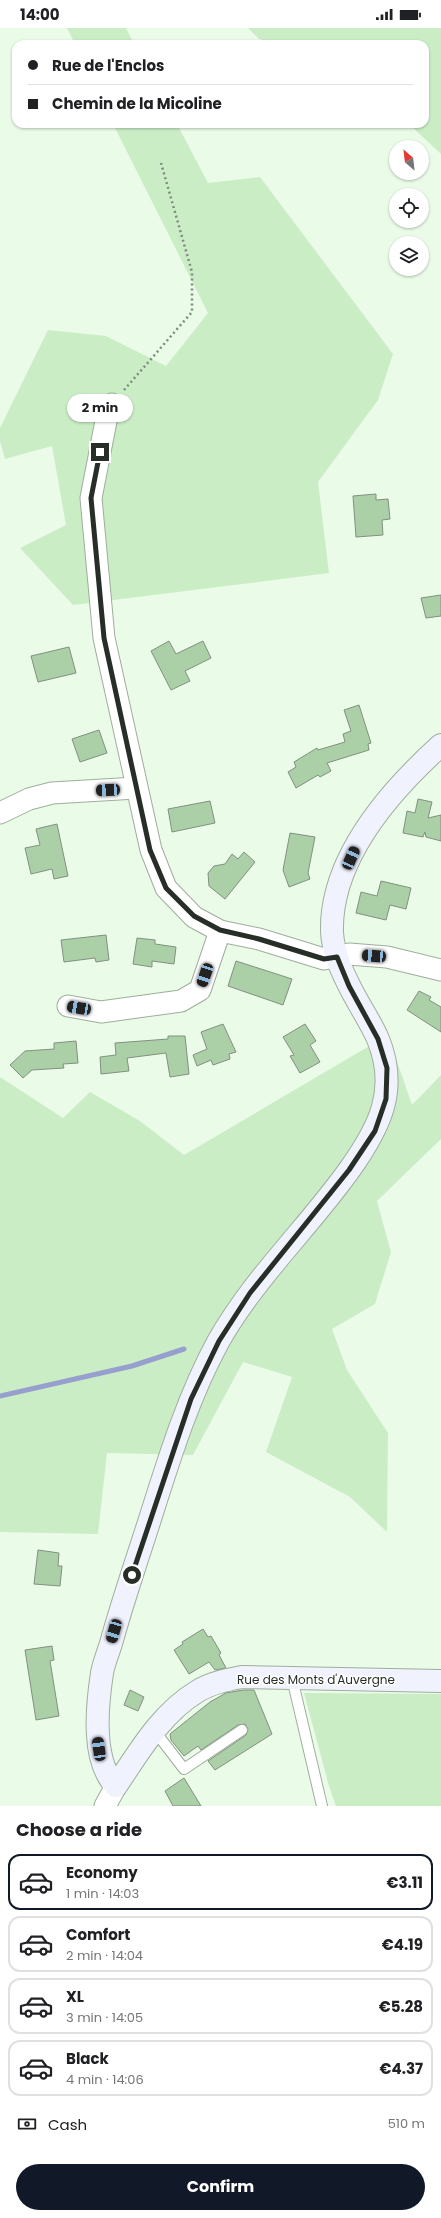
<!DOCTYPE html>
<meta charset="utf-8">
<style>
:root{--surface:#fff;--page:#f2f2f2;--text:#202124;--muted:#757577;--line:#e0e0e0;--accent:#111827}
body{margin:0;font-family:Poppins,sans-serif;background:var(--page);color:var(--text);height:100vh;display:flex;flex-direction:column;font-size:15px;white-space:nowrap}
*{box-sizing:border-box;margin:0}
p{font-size:13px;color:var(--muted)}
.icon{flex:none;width:22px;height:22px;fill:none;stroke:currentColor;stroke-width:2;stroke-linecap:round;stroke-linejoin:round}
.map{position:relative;height:1778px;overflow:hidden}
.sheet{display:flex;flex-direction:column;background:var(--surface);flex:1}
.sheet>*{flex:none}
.banner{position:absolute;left:12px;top:12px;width:417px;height:88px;border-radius:12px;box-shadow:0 1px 3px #0004;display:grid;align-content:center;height:88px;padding:0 16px;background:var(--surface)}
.needle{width:26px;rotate:332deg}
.controls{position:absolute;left:389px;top:112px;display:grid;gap:8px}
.controls a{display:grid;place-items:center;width:40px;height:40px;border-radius:50%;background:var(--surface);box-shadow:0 1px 3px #0004;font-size:20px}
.end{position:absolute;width:18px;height:18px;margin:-9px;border:5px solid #272e27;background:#fff;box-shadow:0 0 0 2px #fff}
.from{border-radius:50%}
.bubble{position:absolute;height:28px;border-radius:14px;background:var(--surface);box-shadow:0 1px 3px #0004;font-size:13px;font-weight:700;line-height:28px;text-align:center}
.car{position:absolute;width:12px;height:24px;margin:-12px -6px;border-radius:5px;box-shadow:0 0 3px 1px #0007;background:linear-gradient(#222 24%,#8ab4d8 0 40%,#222 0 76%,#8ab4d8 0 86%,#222 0)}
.banner b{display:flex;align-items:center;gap:14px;height:38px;font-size:15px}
.banner b+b{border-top:1px solid var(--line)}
.banner i{width:10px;height:10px;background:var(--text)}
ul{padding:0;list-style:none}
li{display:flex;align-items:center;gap:12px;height:56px;margin:0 8px 6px;padding:0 8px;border:2px solid var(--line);border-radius:12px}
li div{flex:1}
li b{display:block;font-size:15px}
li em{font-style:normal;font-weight:700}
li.current{border-color:var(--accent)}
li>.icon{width:36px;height:36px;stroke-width:1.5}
h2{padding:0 16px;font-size:18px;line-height:48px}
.pay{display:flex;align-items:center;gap:10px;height:44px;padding:0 16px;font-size:15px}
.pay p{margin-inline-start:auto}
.button{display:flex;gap:8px;margin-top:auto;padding:8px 16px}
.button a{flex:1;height:46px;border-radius:24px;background:var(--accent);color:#fff;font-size:16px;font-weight:700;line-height:46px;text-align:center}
.status{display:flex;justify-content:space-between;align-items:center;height:28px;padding:0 20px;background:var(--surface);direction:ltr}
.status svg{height:11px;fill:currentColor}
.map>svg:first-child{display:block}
.green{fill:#caedc6}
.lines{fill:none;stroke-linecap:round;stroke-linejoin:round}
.stream{stroke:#979fce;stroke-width:5}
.building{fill:#abd0a7;stroke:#81917f}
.lane-casing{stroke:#9eae9c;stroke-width:12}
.street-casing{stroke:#9eae9c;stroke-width:23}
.secondary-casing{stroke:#9eae9c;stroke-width:24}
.path{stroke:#7f8b7e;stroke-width:2.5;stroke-dasharray:2 3;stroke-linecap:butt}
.lane{stroke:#fff;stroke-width:10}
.street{stroke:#fff;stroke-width:21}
.secondary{stroke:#f0f2fe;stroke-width:22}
.route{stroke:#272e27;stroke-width:5}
.labels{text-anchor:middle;stroke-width:3;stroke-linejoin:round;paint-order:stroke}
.street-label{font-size:12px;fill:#272e27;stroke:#fff}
</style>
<div class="status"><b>14:00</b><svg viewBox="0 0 49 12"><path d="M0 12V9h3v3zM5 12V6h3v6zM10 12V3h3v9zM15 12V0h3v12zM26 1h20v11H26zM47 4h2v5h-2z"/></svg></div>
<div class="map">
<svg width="441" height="1778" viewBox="0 0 441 1778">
<rect width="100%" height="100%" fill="#eafbe8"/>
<!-- green -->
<g class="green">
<path d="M 67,0 L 126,0 L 134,16 L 75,16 Z"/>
<path d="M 248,0 L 441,0 L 441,126 L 409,96 L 425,96 L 425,16 L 277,16 L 259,11 Z"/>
<path d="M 113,96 L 177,96 L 208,155 L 260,149 L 393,326 L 378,372 L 318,454 L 329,545 L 73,577 L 20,520 L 66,497 L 52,418 L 5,431 L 0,413 L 0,400 L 48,302 L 106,308 L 166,338 L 208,285 Z"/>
<path d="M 388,1007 L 412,1077 L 441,1047 L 441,1111 L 377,1173 L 391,1224 L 375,1276 L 332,1301 L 347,1342 L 388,1405 L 387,1504 L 350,1469 L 266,1424 L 292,1349 L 243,1334 L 193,1427 L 107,1425 L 98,1506 L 0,1504 L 0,1049 L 63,1090 L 90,1064 L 140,1093 L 184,1127 Z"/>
<path d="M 304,1665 L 441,1666 L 441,1778 L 336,1778 L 329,1758 Z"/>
</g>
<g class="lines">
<!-- stream -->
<path class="stream" d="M 0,1368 L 132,1338 L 184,1321"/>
</g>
<!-- building -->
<g class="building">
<path d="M 376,466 L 376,472 L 388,471 L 390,491 L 382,492 L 383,507 L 356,509 L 353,468 Z"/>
<path d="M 441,567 L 441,588 L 426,590 L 421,570 Z"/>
<path d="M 169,613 L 176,626 L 203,613 L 211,630 L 185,643 L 190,653 L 171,662 L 151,623 Z"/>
<path d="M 69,619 L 76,645 L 38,654 L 31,628 Z"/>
<path d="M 359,677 L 371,715 L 368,716 L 369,722 L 327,735 L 331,743 L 320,749 L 318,747 L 296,760 L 288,744 L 296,739 L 294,734 L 317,720 L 318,722 L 345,714 L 343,706 L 351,703 L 344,682 Z"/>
<path d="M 99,702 L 107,725 L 80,734 L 72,711 Z"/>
<path d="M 418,771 L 432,774 L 428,790 L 441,787 L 441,813 L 426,809 L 425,804 L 423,809 L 403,805 L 407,783 L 415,785 Z"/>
<path d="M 210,773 L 215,795 L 172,804 L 168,781 Z"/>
<path d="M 57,796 L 68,848 L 54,851 L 52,841 L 31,846 L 25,820 L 40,817 L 36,801 Z"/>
<path d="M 290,805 L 315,809 L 308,845 L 310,851 L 289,859 L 283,842 Z"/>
<path d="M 244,824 L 255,834 L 225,871 L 209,858 L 208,845 L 214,838 L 225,836 L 232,826 L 238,831 Z"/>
<path d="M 381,853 L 411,860 L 406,881 L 390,877 L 386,892 L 356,885 L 361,864 L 377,868 Z"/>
<path d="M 106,907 L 109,932 L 96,934 L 95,930 L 64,934 L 61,912 Z"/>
<path d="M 137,910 L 155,912 L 155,916 L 176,919 L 174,936 L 152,933 L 152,939 L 133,936 Z"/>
<path d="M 236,933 L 292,951 L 283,977 L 228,958 Z"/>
<path d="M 419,963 L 431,969 L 429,972 L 441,979 L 441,1004 L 407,982 Z"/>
<path d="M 223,996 L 236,1024 L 229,1026 L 230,1031 L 213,1037 L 211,1032 L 197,1038 L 193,1027 L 207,1021 L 201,1004 Z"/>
<path d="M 305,996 L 316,1013 L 310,1017 L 320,1034 L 300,1045 L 290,1028 L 294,1027 L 283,1009 Z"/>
<path d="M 168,1008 L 185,1008 L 189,1046 L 170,1049 L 166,1025 L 127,1030 L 129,1043 L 101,1046 L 100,1029 L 116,1027 L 115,1015 L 168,1011 Z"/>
<path d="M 76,1013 L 78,1035 L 63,1036 L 64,1040 L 32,1042 L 23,1050 L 10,1037 L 25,1023 L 54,1021 L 54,1015 Z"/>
<path d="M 38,1522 L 59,1525 L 58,1538 L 62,1538 L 60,1558 L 34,1556 Z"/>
<path d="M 203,1601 L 208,1609 L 211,1608 L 221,1625 L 219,1627 L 226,1640 L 215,1642 L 209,1634 L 189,1646 L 174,1622 L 183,1616 L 182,1614 Z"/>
<path d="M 52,1618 L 54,1632 L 50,1633 L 59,1688 L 36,1692 L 25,1622 Z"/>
<path d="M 130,1662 L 144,1669 L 138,1683 L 124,1677 Z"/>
<path d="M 243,1662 L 254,1662 L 272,1706 L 215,1742 L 208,1733 L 246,1707 L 248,1701 L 245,1696 L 238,1697 L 201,1722 L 198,1718 L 184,1728 L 171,1712 L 170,1706 L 210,1674 L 226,1665 Z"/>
<path d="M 184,1750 L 201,1778 L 173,1778 L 165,1763 Z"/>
</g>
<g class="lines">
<defs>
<g id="lane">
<path d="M 292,1650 L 322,1778"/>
<path d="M 154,1702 L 184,1741 L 242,1702"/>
</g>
<g id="street">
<path d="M 112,376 L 106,393 L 91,470 L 104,610 L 151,822 L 166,860 L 194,889 L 220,903 L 259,911 L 324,931 L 349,926 L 387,929 L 441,942"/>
<path d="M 0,785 L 29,771 L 52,765 L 136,760"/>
<path d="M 68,978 L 101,984 L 181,973 L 200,962 L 220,903"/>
<path d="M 105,1778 L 116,1758"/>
</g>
<path id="secondary" d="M 441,717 C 390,763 330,830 332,904 C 333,925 343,946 353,965 C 361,980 371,995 378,1011 C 399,1062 379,1100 350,1141 C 308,1200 254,1250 218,1314 C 182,1380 162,1456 138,1528 C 129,1556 120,1583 112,1612 C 109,1623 104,1634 102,1645 C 97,1678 91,1733 116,1758 C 139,1724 161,1685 198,1663 C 211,1655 227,1652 242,1649 L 441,1653"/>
</defs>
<!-- lane casing -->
<use href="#lane" class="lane-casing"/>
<!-- street casing -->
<use href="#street" class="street-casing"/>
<!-- secondary casing -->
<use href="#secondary" class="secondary-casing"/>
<!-- path -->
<path class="path" d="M 124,362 L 192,284 L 192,244 L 161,135"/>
<!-- lane -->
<use href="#lane" class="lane"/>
<!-- street -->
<use href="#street" class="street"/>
<!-- secondary -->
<use href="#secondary" class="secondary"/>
</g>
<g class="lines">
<!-- route -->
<path class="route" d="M 100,424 L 91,470 L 104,610 L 150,822 L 166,860 L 194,888 L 220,902 L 259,911 L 324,931 L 337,929 L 349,958 L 378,1011 L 387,1040 L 386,1071 L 375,1103 L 349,1142 L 250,1265 L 219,1313 L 191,1371 L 132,1547"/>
</g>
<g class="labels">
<!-- street labels -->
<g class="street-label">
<text x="316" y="1656">Rue des Monts d'Auvergne</text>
</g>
</g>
</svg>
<div class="controls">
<a><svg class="needle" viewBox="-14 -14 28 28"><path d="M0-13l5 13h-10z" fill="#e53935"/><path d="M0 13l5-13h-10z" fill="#757577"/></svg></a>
<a><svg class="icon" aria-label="locate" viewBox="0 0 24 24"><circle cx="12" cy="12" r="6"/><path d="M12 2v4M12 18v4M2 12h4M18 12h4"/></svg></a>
<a><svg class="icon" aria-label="layers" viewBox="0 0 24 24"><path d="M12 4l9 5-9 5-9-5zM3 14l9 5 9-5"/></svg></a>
</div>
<i class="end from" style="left:132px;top:1547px"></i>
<i class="end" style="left:100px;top:424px"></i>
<div class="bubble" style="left:67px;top:366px;width:66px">2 min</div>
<i class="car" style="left:108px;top:762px;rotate:267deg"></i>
<i class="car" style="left:351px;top:830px;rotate:24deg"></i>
<i class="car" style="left:374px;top:928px;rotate:274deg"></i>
<i class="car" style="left:205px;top:947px;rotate:199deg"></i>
<i class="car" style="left:79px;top:980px;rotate:280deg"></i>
<i class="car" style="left:114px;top:1603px;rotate:196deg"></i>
<i class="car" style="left:99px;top:1721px;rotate:352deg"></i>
<div class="banner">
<b><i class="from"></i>Rue de l'Enclos</b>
<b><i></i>Chemin de la Micoline</b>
</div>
</div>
<section class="sheet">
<h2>Choose a ride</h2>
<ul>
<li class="current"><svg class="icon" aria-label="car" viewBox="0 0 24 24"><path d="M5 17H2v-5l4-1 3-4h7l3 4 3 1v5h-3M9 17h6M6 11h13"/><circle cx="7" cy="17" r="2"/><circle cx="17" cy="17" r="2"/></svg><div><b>Economy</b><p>1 min · 14:03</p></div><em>€3.11</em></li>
<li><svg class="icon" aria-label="car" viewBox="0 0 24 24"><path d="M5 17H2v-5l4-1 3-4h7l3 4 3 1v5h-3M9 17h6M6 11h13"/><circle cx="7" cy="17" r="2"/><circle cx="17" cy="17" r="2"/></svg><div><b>Comfort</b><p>2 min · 14:04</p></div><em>€4.19</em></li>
<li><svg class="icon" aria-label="car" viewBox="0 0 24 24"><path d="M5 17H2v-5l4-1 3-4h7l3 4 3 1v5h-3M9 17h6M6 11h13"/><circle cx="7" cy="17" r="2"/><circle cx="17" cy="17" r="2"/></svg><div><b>XL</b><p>3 min · 14:05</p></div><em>€5.28</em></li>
<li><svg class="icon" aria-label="car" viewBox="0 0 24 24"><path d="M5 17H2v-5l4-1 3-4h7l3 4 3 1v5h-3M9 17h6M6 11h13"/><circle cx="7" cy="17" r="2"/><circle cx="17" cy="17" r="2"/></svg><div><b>Black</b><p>4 min · 14:06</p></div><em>€4.37</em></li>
</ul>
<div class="pay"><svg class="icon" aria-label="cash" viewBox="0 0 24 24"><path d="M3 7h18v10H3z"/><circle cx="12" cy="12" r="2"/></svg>Cash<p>510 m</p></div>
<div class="button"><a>Confirm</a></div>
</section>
